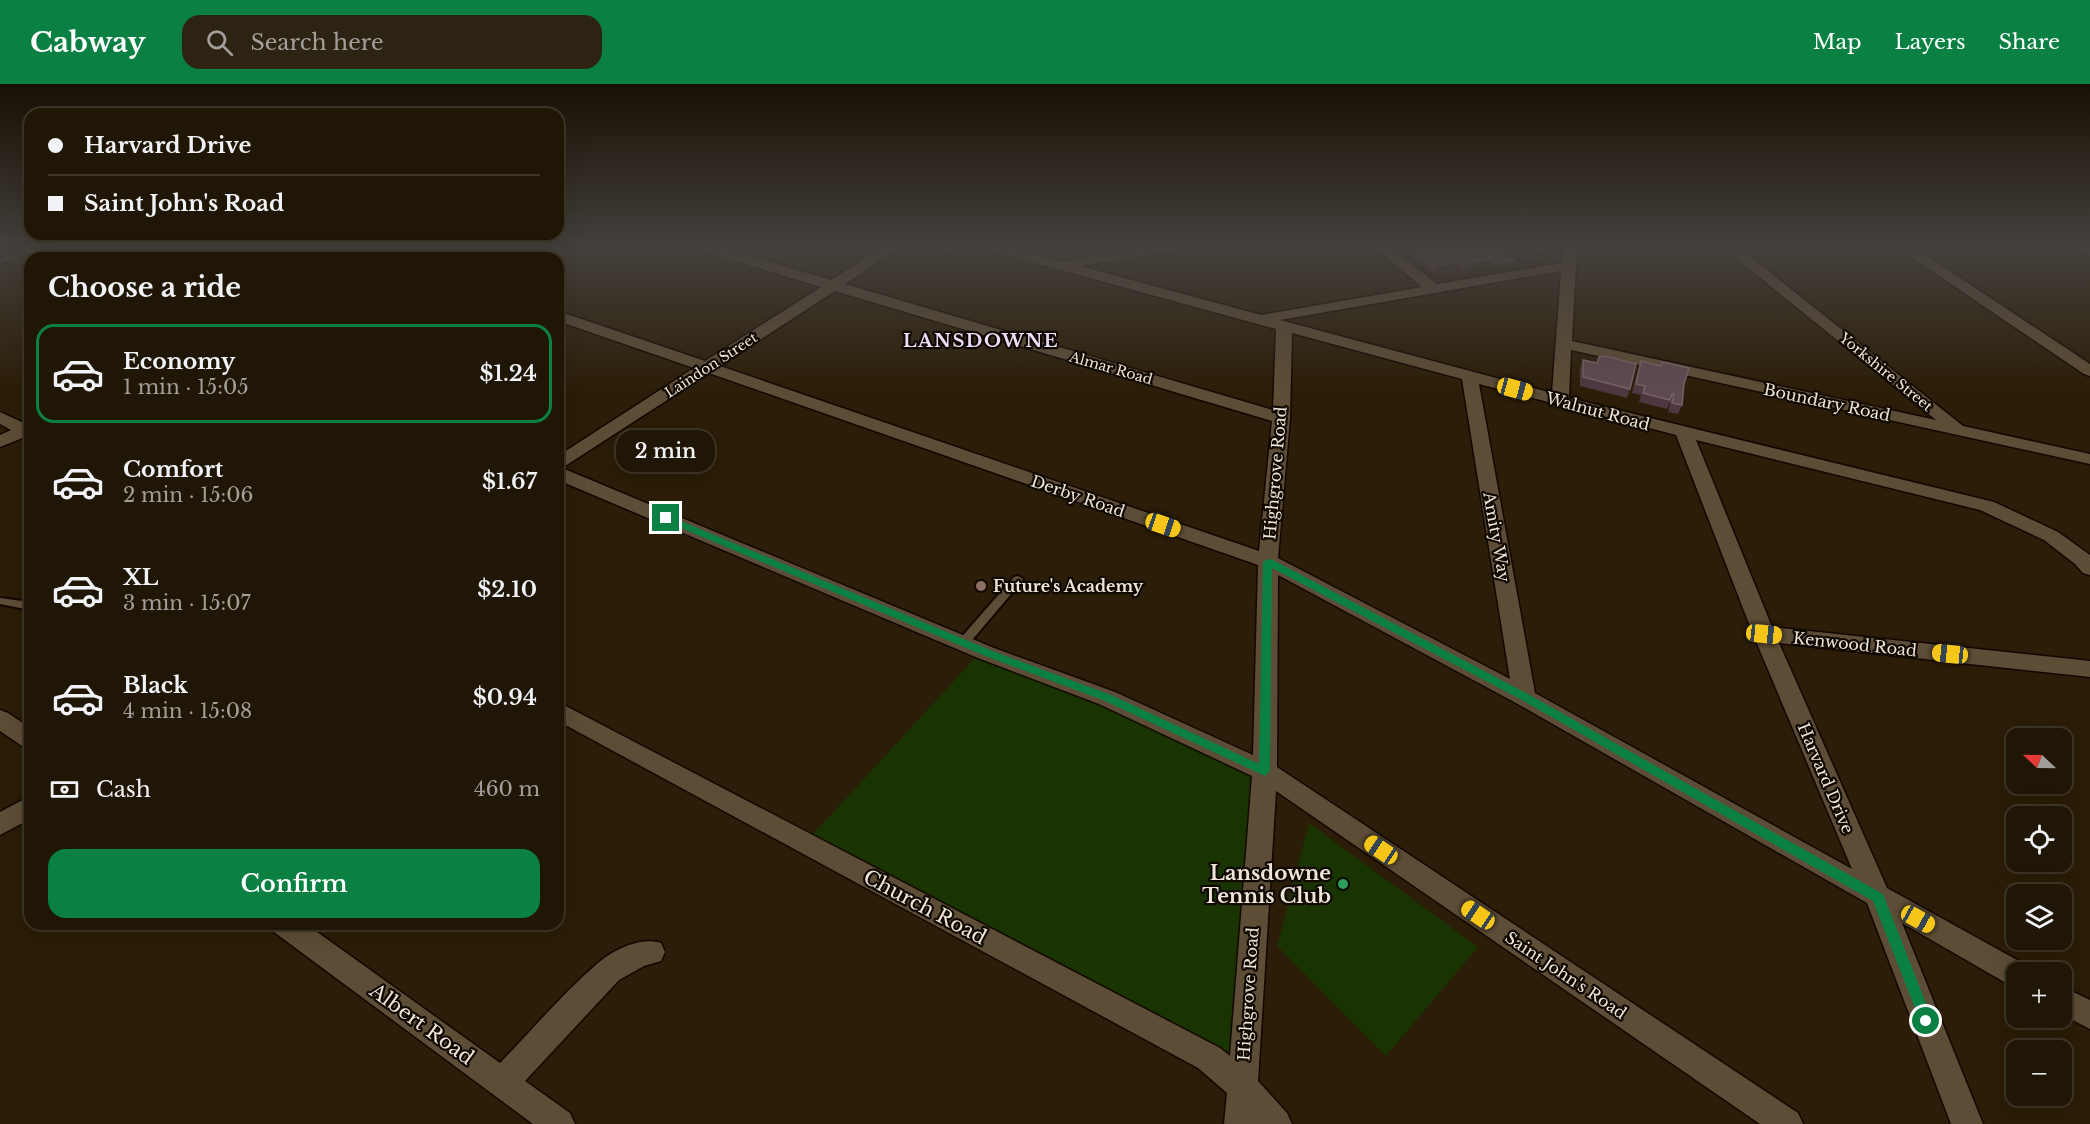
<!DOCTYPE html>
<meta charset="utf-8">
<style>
:root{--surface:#201605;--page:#2d2313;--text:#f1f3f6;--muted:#a29f9a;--line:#3d3527;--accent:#0b8043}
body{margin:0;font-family:"Libre Baskerville",serif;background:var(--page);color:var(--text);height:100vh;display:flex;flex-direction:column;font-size:22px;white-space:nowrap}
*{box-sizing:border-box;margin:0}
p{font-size:20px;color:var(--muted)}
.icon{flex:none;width:33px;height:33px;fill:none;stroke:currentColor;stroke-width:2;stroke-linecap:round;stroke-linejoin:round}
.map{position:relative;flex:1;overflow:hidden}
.details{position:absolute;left:24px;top:168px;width:540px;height:678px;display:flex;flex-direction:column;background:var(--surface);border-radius:18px;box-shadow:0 6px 24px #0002,0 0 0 2px var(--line)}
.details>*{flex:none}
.hud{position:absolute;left:24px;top:24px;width:540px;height:132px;border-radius:18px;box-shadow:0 6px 24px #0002,0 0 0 2px var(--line);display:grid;align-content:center;height:132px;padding:0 24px;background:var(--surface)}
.needle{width:39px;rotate:292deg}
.buttons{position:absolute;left:2006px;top:644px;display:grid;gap:12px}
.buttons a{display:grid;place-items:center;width:66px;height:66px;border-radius:12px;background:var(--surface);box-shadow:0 6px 24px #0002,0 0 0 2px var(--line);font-size:30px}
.end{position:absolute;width:27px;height:27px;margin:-14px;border:8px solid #0b8043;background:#fff;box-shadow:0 0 0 3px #fff}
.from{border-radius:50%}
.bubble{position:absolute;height:42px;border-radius:18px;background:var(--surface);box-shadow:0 6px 24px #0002,0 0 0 2px var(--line);font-size:20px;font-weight:600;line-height:42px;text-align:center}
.car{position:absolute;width:18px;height:36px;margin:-18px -9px;border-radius:8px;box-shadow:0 0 4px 2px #0007;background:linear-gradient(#f5c518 24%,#345 0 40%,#f5c518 0 76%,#345 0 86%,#f5c518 0)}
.hud b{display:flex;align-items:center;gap:21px;height:57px;font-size:22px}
.hud b+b{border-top:2px solid var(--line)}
.hud i{width:15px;height:15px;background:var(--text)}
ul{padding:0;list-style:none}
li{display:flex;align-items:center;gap:18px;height:99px;margin:0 12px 9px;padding:0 12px;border:3px solid transparent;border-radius:18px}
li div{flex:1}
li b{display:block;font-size:22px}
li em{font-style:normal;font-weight:600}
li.selected{border-color:var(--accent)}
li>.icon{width:54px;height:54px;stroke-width:1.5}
h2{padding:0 24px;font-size:27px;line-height:72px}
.pay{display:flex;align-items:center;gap:15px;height:66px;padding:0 24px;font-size:22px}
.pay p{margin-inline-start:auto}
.button{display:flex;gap:12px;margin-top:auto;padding:12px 24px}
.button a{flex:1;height:69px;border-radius:18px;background:var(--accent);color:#fff;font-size:24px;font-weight:600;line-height:69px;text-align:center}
header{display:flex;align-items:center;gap:36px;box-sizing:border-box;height:84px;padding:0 30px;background:var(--accent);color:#fff}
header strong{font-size:28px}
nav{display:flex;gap:33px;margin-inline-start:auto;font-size:21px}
.search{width:420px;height:54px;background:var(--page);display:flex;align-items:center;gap:15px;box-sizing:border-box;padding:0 21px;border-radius:18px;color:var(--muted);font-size:22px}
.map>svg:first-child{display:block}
.green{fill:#193301}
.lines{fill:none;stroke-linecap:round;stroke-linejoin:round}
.service-casing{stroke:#130700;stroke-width:4}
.minor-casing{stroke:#130700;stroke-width:3}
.service{fill:#5d4d36;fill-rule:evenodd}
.minor{fill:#5d4d36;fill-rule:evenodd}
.wall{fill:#4e3741}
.shaded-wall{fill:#392523}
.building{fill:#5f4a51;stroke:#766266;stroke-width:1.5}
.route{fill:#0b8043}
.education-dot{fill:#8d6e63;stroke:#0f0902;stroke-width:2}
.leisure-dot{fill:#2e9e5b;stroke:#0f0902;stroke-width:2}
.labels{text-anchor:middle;stroke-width:4.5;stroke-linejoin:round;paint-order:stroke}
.far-street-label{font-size:14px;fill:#eee4d7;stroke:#0f0902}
.street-label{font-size:16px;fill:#eee4d7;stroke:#0f0902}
.poi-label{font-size:16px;font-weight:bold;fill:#eee4d7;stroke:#0f0902;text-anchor:start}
.far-district-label{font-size:18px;font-weight:bold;letter-spacing:1.5px;fill:#ebddf8;stroke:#0f0902}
.near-poi-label{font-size:20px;font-weight:bold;fill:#eee4d7;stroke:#0f0902;text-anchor:end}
.near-street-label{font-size:20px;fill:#eee4d7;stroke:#0f0902}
</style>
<header>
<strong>Cabway</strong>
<div class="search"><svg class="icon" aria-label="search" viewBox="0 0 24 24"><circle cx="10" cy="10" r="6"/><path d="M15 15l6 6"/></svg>Search here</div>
<nav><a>Map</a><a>Layers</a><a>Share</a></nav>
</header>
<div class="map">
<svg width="2090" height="1040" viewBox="0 0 2090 1040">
<rect width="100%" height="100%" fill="#2b1d07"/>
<!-- green -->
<g class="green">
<path d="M 985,563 L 1265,680 L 1242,1002 L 805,759 Z"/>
<path d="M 1309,739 L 1478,863 L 1386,972 L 1277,862 Z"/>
</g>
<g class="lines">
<defs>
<g id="service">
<path d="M 940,162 L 947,162 L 946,165 L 964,171 L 960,173 L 940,167 Z"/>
<path d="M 28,164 L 31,166 L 30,167 L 0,179 L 0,175 Z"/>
<path d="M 1018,492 L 1023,495 L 1022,497 L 967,562 L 959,562 L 958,559 L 959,556 L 1014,493 Z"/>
<path d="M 0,514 L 30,518 L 30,526 L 0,520 Z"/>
</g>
<g id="minor">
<path d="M 13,162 L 32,162 L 55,174 L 36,174 Z"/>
<path d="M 354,162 L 375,162 L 400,171 L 420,162 L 439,162 C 422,179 371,179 354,162 Z"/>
<path d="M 693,162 L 716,162 L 831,196 L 884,162 L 901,162 L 845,200 L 1273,326 L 1276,245 L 984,165 L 982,162 L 1006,162 L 1063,178 L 1152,162 L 1186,162 L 1179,166 L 1080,182 L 1261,231 L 1422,203 L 1373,162 L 1389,162 L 1437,200 L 1562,179 L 1563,162 L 1577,162 L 1572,257 L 1936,336 L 1721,162 L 1737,162 L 1963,342 L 2090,370 L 2090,380 L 1571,266 L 1569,314 L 1994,418 L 2058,448 L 2090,471 L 2090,491 L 2083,489 L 2075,480 L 2044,456 L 1980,426 L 1696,356 L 1772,543 L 2090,577 L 2090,593 L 1779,559 L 1887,804 L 2026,881 L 2029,888 L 2016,888 L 2016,903 L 2006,899 L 1902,839 L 1983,1040 L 1951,1040 L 1867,819 L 1516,619 L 1278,491 L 1277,683 L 1798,1029 L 1803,1040 L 1760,1040 L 1276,707 L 1258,997 L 1287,1029 L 1292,1040 L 1224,1040 L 1227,1009 L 1198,984 L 558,637 L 558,618 L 1220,964 L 1230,972 L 1252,692 L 1099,620 L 978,574 L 558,396 L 558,372 L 694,284 L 558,237 L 558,227 L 705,277 L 821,203 L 695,165 ZM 1561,187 L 1552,309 L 1280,236 ZM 835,207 L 1272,337 L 1259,467 L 720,282 ZM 1292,249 L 1462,295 L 1510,595 L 1278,474 L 1290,334 ZM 709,289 L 1258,481 L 1253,671 L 1115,608 L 994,564 L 562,384 ZM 1479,300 L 1676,351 L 1753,550 L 1852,785 L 1535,609 Z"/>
<path d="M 1895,162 L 1912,162 L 2090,280 L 2090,292 L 2084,290 Z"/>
<path d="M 2071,162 L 2090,163 L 2090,173 Z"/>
<path d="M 0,328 L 26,340 L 30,339 L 30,354 L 25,353 L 0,363 L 0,351 L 11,346 L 0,340 Z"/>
<path d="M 0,626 L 8,629 L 30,644 L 30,665 L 22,662 L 0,647 Z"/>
<path d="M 30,712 L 30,735 L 0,751 L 0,728 Z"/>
<path d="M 270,840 L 306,840 L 500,979 C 532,946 563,909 598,879 C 613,866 641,852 661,859 L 665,868 L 661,877 L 644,882 L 619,896 L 525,997 L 570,1029 L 575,1040 L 533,1040 L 274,848 Z"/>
<path d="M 2061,902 L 2090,916 L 2090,945 L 2061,930 Z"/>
</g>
</defs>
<!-- service casing -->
<use href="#service" class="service-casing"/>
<!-- minor casing -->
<use href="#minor" class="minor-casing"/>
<!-- service -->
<use href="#service" class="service"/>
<!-- minor -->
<use href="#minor" class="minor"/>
</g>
<!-- wall -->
<g class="wall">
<path d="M 1452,162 L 1473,162 L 1480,167 L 1480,166 L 1515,177 L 1514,181 L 1496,183 L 1490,178 L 1488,183 L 1464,187 L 1459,184 L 1459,187 L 1434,190 L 1412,172 L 1414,164 L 1446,167 L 1446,164 L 1452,163 Z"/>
<path d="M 1505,162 L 1545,162 L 1547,174 L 1525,177 Z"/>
<path d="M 1599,273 L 1630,305 L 1627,314 L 1580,302 L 1580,285 L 1583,276 L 1597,279 Z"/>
<path d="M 1641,277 L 1660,282 L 1662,278 L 1684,300 L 1682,321 L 1678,330 L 1668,328 L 1670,319 L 1669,319 L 1667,325 L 1639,318 L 1641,311 L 1632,309 L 1638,286 Z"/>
</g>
<!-- shaded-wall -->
<g class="shaded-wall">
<path d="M 1550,166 L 1547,174 L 1525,177 L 1527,169 Z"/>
<path d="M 1491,175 L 1488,183 L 1464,187 L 1466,179 Z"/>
<path d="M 1515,177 L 1514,181 L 1496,183 L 1497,179 Z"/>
<path d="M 1461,178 L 1459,187 L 1434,190 L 1436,182 Z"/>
</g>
<!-- building -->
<g class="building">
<path d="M 1424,162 L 1440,162 L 1461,178 L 1436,182 L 1414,164 Z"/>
<path d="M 1455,162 L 1473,162 L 1491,175 L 1466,179 L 1446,164 Z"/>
<path d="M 1517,162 L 1545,162 L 1550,166 L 1527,169 Z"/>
<path d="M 1497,163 L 1515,177 L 1497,179 L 1480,166 Z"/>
<path d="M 1606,272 L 1636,280 L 1630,305 L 1583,293 L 1583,276 L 1597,279 L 1599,273 Z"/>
<path d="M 1641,277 L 1661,282 L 1662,278 L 1689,284 L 1684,300 L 1682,321 L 1672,319 L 1674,310 L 1672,310 L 1670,316 L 1643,309 L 1645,302 L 1636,300 Z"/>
</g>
<!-- sky -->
<linearGradient id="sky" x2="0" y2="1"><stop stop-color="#181004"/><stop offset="0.53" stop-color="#44403c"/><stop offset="1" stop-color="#44403c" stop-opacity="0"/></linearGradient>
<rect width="2090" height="308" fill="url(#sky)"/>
<!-- route -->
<path class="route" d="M 662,432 L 669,432 L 990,566 L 1111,611 L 1259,680 L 1263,477 L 1271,475 L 1528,610 L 1883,810 L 1933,937 L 1931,942 L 1926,943 L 1922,942 L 1873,817 L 1520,615 L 1272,484 L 1270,687 L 1265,692 L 1103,616 L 983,571 L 662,436 Z"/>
<!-- markers -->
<circle class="education-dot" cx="981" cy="502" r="6"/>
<circle class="leisure-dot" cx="1343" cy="800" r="6"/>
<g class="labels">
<!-- far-street labels -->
<g class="far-street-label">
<text transform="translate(711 281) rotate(-33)" y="5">Laindon Street</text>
<text transform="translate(1111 284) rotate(16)" y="5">Almar Road</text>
<text transform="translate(1886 288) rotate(39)" y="5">Yorkshire Street</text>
</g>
<!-- street labels -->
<g class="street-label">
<text transform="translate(1827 318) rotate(12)" y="6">Boundary Road</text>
<text transform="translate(1598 327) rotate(15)" y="6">Walnut Road</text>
<text transform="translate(1275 389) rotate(-85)" y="6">Highgrove Road</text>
<text transform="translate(1078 412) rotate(19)" y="6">Derby Road</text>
<text transform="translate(1497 453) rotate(80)" y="6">Amity Way</text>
<text transform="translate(1855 560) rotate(6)" y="6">Kenwood Road</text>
<text transform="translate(1826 694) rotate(67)" y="6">Harvard Drive</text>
<text transform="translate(1566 891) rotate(34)" y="6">Saint John's Road</text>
<text transform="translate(1248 910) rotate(-86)" y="6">Highgrove Road</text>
</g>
<!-- poi labels -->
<g class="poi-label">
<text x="993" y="508">Future's Academy</text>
</g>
<!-- far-district labels -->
<g class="far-district-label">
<text x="981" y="263">LANSDOWNE</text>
</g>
<!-- near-poi labels -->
<g class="near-poi-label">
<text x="1331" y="796">Lansdowne<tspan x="1331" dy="23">Tennis Club</tspan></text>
</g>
<!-- near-street labels -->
<g class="near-street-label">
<text transform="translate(925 823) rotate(28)" y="7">Church Road</text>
<text transform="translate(422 940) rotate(36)" y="7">Albert Road</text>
</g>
</g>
</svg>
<div class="buttons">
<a><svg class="needle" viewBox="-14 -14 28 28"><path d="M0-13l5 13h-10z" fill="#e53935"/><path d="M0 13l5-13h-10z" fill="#a29f9a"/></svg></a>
<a><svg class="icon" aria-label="locate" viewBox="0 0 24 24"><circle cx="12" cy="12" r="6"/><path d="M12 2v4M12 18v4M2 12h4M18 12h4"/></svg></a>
<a><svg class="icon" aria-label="layers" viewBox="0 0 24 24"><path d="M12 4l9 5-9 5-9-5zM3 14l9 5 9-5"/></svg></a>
<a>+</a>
<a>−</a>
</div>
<i class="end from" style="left:1926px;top:937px"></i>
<i class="end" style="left:666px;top:434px"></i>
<div class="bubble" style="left:616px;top:346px;width:99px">2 min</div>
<i class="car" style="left:1515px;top:305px;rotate:105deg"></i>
<i class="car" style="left:1163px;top:441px;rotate:109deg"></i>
<i class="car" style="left:1764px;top:550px;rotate:96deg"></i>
<i class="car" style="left:1950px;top:570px;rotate:276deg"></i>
<i class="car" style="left:1381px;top:766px;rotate:304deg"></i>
<i class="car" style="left:1478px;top:831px;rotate:304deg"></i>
<i class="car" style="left:1918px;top:835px;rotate:119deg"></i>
<div class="hud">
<b><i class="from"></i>Harvard Drive</b>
<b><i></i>Saint John's Road</b>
</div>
<section class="details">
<h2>Choose a ride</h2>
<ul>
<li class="selected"><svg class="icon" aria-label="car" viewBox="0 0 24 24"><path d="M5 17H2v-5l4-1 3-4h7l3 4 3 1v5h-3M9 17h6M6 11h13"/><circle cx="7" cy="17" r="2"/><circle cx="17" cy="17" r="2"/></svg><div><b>Economy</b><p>1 min · 15:05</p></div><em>$1.24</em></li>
<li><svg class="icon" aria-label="car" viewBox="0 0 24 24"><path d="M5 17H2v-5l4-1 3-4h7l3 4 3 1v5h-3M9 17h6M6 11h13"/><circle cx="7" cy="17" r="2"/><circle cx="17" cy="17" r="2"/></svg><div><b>Comfort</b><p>2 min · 15:06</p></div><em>$1.67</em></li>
<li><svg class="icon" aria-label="car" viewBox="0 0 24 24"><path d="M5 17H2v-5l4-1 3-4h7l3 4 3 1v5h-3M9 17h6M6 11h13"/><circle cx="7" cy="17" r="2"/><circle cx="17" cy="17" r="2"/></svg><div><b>XL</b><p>3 min · 15:07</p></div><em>$2.10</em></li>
<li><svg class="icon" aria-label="car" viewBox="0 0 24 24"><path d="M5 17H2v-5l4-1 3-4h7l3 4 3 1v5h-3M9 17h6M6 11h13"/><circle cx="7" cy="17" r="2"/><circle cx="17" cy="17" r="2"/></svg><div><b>Black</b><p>4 min · 15:08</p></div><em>$0.94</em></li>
</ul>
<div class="pay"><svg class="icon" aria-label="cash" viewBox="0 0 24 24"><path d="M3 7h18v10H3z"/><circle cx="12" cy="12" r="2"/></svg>Cash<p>460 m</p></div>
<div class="button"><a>Confirm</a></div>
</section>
</div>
